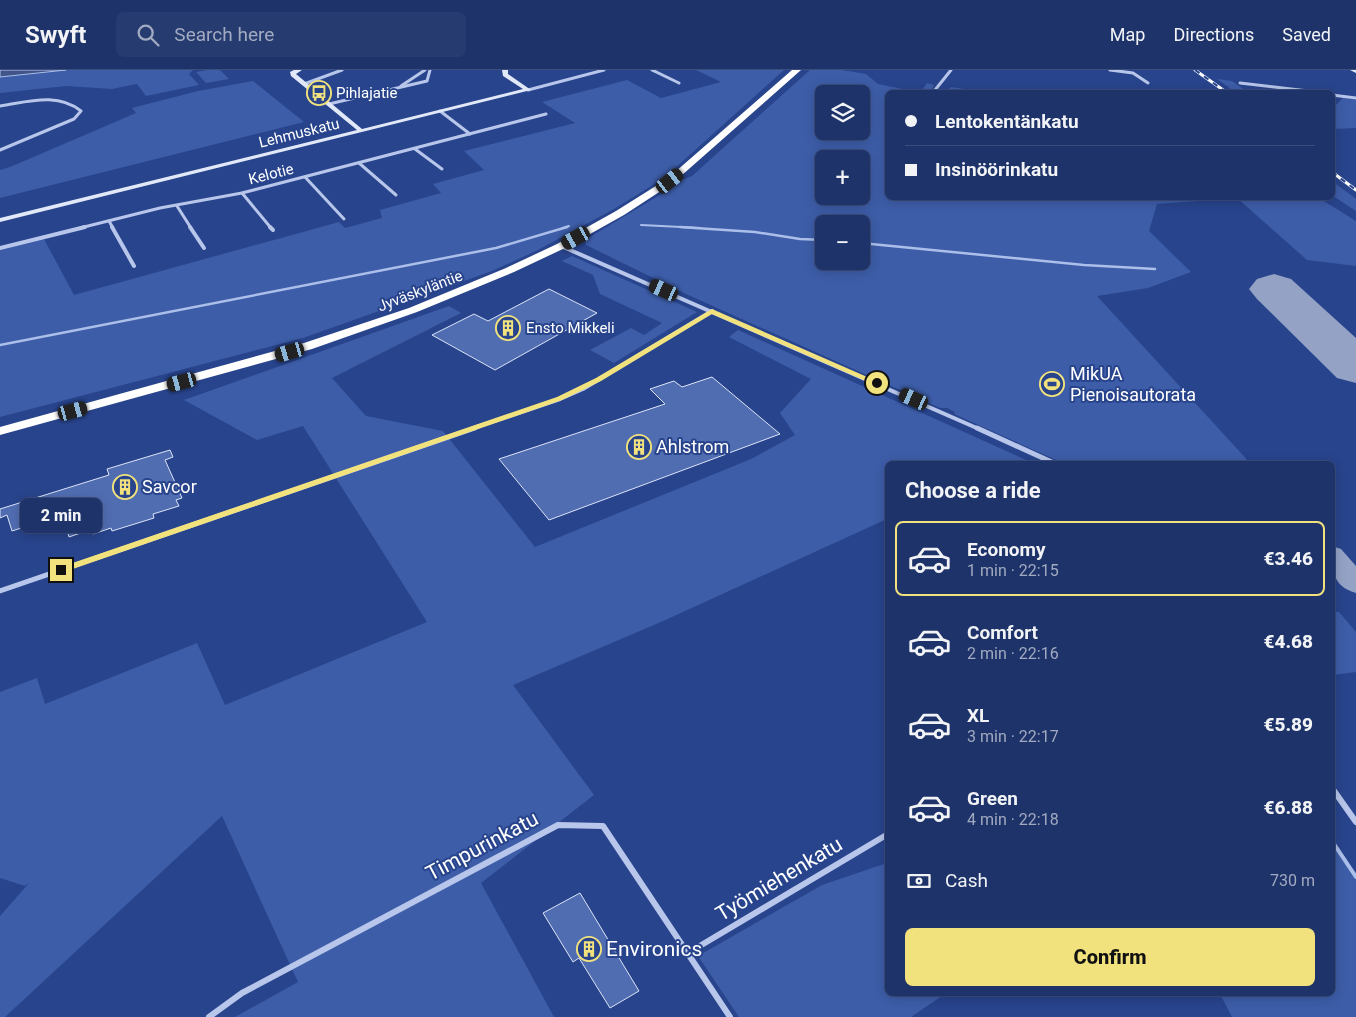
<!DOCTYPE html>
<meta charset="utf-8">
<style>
:root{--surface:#1e3369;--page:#263b6f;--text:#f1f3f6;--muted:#a1aac0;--line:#3c4e7d;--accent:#f2e27d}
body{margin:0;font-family:Roboto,sans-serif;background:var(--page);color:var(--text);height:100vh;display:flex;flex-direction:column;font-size:19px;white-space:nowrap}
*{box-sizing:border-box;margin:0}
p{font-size:16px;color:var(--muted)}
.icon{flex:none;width:28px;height:28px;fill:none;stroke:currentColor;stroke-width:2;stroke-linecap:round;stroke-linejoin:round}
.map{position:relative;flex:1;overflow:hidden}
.sheet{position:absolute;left:885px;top:391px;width:450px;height:535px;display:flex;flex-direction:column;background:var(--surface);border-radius:8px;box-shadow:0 2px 12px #0003,0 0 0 1px var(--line)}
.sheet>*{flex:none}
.guide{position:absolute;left:885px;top:20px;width:450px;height:110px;border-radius:8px;box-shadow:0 2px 12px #0003,0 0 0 1px var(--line);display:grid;align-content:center;height:110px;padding:0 20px;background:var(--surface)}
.buttons{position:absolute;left:815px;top:15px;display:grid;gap:10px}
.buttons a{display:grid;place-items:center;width:55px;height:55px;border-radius:8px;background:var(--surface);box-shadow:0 2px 12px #0003,0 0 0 1px var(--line);font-size:25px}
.end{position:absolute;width:22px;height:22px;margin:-11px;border:6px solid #f2e27d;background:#111;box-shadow:0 0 0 2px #111}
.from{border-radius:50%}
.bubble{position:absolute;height:35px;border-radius:8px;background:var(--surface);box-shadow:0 2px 12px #0003,0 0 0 1px var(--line);font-size:16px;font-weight:800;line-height:35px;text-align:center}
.car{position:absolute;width:15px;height:30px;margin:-15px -8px;border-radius:6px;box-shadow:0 0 4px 1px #0007;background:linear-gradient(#222 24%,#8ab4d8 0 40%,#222 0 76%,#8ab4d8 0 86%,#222 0)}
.guide b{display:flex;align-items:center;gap:18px;height:48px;font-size:19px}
.guide b+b{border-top:1px solid var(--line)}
.guide i{width:12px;height:12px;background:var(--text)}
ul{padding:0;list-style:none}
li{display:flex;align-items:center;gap:15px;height:75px;margin:0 10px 8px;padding:0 10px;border:2px solid transparent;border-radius:8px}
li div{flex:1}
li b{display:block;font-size:19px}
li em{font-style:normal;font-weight:800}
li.current{border-color:var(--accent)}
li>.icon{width:45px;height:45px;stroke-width:1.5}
h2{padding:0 20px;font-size:22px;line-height:60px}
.pay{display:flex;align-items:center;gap:12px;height:55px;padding:0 20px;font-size:19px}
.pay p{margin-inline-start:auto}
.action{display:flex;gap:10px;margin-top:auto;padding:10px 20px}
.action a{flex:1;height:58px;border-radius:8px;background:var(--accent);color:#111;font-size:20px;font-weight:800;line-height:58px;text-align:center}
header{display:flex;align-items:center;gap:30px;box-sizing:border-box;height:70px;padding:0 25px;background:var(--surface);border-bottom:1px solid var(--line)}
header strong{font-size:24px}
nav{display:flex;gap:28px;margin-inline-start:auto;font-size:18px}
.search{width:350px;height:45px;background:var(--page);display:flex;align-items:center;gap:12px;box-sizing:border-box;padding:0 18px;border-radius:8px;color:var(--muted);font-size:19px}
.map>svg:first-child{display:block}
.green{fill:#3d5da8;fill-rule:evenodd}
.water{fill:#425589;stroke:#abbfea}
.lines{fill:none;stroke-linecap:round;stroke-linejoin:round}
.stream-far2{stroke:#abbfea;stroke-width:2}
.stream-far1{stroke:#abbfea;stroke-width:2.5}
.stream{stroke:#abbfea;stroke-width:4}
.taxiway{fill:#94a2c6;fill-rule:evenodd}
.runway{fill:#94a2c6;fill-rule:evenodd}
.building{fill:#516db2;stroke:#dbe4f8}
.street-far3{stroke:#b7c6ea;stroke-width:3}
.street-far2{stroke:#b7c6ea;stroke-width:4}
.street-far1{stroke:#b7c6ea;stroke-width:5}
.street{stroke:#b7c6ea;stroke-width:6}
.secondary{fill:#e1e8f8;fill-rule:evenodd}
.highway{fill:#fff;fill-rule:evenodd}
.rail-casing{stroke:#fff;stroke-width:3}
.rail{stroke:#28448c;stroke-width:2;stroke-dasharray:5.5;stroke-linecap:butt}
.route{fill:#f2e27d}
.labels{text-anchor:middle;stroke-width:4;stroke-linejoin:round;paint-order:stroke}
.far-poi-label{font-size:15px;fill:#fff;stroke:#28448c;text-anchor:start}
.far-street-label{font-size:15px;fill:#fff;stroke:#28448c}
.poi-label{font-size:18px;fill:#fff;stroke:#28448c;text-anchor:start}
.near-street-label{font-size:21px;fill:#fff;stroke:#28448c}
.near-poi-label{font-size:21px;fill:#fff;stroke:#28448c;text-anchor:start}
</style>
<header>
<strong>Swyft</strong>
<div class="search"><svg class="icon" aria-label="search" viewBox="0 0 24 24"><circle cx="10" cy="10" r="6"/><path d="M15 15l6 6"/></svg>Search here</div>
<nav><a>Map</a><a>Directions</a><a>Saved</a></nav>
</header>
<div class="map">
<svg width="1356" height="947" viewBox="0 0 1356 947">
<rect width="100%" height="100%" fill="#28448c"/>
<!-- green -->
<g class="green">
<path d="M 66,0 L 193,0 L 189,4 L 199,15 L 146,26 L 137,14 L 112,19 L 66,16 L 0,23 L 0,7 Z"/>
<path d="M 208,0 L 220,0 L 229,9 L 206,13 L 196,2 Z"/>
<path d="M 696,0 L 784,0 L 664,108 L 614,139 L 536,181 L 492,201 L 303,268 L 0,347 L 0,180 L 44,169 L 74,225 L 339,152 L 345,158 L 382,148 L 380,140 L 441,123 L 433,114 L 484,100 L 464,81 L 575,53 L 542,32 L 627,10 L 661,28 L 721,12 Z"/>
<path d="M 810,0 L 842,0 L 866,4 L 878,14 L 903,19 L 923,19 L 927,13 L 934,15 L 932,20 L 947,22 L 951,17 L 984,22 L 888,22 L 888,128 L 1319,128 L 1356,151 L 1356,196 L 1307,190 L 1237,128 L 1157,134 L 1149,161 L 1191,202 L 1148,218 L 1097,226 L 1251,394 L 1065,394 L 954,344 L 955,342 L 947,338 L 940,338 L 686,224 L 586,175 L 585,170 L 668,120 L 679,111 L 692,106 ZM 824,24 L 861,24 L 861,61 L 824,61 ZM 824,89 L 861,89 L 861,126 L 824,126 ZM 824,154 L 861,154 L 861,191 L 824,191 Z"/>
<path d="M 1217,9 L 1232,11 L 1246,21 L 1283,20 L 1282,22 L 1235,22 Z"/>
<path d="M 253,11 L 304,52 L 0,128 L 0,100 L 10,97 L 136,43 L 132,38 L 198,21 Z"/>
<path d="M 1343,28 L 1356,30 L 1356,58 L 1333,59 L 1333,38 Z"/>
<path d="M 1332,111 L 1356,129 L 1356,141 L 1333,126 Z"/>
<path d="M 572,186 L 697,242 L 614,293 L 590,280 L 631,258 L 644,265 L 662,253 L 600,224 L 593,205 L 562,191 Z"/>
<path d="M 449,236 L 461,243 L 332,308 L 366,346 L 443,361 L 535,477 L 751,389 L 795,365 L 780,343 L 811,309 L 729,267 L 738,260 L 1035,394 L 888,394 L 887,449 L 661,552 L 513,615 L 594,725 L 481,813 L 554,947 L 235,947 L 298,912 L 222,746 L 5,947 L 0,947 L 0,846 L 30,812 L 25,816 L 0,808 L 0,622 L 37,608 L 45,634 L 197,573 L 225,635 L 427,552 L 303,356 L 257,370 L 184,330 Z"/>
<path d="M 1333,542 L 1339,542 L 1356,562 L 1356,602 L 1333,605 Z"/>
<path d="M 1333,769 L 1356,803 L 1356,947 L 1232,947 L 1220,924 L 1332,924 Z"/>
<path d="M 887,793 L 888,924 L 945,924 L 911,947 L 739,947 L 698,886 L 822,815 Z"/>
</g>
<!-- water -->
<path class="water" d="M 0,0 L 66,0 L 0,7 Z"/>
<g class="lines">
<!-- stream-far2 -->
<g class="stream-far2">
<path d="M 641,155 L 701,158"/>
<path d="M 563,158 L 569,156"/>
</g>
<!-- stream-far1 -->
<g class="stream-far1">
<path d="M 680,157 L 755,162 L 800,169 L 824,170"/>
<path d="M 861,173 L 1084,195 L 1155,199"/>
<path d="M 0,275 L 496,178 L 567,157"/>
</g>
<!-- stream -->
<path class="stream" d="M 1332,771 L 1356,807"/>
<!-- taxiway -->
<path class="taxiway" d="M 1332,476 L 1341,479 L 1356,496 L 1356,523 C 1331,516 1332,498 1332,476 Z"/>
<!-- runway -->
<path class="runway" d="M 1274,204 L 1291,209 L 1356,268 L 1356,313 L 1337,308 L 1257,229 L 1249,219 L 1257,209 Z"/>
</g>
<!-- building -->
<g class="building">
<path d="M 549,219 L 597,243 L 495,300 L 432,265 L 474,244 L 488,251 Z"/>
<path d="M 712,307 L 780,364 L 549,450 L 499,389 L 665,334 L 650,319 L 674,311 L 682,317 Z"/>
<path d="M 170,380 L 173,387 L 165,390 L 182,428 L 176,430 L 179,436 L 153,444 L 154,448 L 112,461 L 111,458 L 93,464 L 92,459 L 69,467 L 62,445 L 12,461 L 7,445 L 0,448 L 0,439 L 109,405 L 107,399 Z"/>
<path d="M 580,823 L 639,921 L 610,938 L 579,888 L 573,892 L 543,843 Z"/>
</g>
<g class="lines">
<!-- street-far3 -->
<g class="street-far3">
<path d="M 652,0 L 679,13"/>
<path d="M 1110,0 L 1133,3 L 1148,13"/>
<path d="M 1240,13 L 1317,22"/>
<path d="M 304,14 L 342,0"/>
<path d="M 401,16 L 425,0"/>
<path d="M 528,20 L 604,0"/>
<path d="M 935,20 L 951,0"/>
<path d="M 1332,25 L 1356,28"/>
<path d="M 329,34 L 427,11 L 430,0"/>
<path d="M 0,36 C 28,32 57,22 81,41 L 74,49 L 0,80"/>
<path d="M 440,41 L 470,64"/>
<path d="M 415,79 L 442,99"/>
<path d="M 359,93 L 396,125"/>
<path d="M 305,107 L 344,149"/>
<path d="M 242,123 L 271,158"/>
<path d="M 177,136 L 191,158"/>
<path d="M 109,151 L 113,158"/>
<path d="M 80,158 L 160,138 L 242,123 L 546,44"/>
</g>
<!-- street-far2 -->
<g class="street-far2">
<path d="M 112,157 L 134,196"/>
<path d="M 190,157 L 204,178"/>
<path d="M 270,157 L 273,160"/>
<path d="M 561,176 L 979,359"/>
<path d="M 0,178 L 85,157"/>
<path d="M 471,359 L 560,329 L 583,319 L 712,241"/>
</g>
<!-- street-far1 -->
<g class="street-far1">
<path d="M 977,358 L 1056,394"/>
<path d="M 0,521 L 475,358"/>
</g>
<!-- street -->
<g class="street">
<path d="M 1332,718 L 1356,752"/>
<path d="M 688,883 L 888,764"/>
<path d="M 209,947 L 242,923 L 558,755 L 603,756 L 730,947"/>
</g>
<!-- secondary -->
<g class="secondary">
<path d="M 294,0 L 302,0 L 296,4 L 362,59 L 523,19 L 503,6 L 502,0 L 508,0 L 508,4 L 531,20 L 0,152 L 0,148 L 357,60 L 291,6 L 290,2 Z"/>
<path d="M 1350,0 L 1356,0 L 1356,3 Z"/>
</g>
<!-- highway -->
<path class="highway" d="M 792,0 L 801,0 L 673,113 L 624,145 L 565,178 L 514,202 L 417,242 L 312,279 L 0,365 L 0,357 L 304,273 L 409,238 L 506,198 L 557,174 L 616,141 L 667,109 Z"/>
<defs>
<g id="rail">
<path d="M 1195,0 L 1226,22"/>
<path d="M 1332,102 L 1356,120"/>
</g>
</defs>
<!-- rail casing -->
<use href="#rail" class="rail-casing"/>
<!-- rail -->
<use href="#rail" class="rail"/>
</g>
<!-- route -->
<path class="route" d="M 712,239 L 881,313 L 875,315 L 712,244 L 601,311 L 562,330 L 64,502 L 58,502 L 56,500 L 58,498 L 557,327 L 596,308 Z"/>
<!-- icons -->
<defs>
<symbol id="bus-ring" viewBox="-11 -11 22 22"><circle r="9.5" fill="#28448c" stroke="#f2e27d" stroke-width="1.5"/><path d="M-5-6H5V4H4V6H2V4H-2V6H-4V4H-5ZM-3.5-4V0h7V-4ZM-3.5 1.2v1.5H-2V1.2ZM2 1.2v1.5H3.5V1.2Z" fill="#f2e27d"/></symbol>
<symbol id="building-ring" viewBox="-11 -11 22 22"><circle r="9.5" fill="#28448c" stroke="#f2e27d" stroke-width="1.5"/><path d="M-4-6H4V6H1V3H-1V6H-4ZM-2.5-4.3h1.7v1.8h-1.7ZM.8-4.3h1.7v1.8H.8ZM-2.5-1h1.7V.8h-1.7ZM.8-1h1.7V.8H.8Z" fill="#f2e27d"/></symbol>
<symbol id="stadium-ring" viewBox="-11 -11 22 22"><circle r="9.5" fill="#28448c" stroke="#f2e27d" stroke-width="1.5"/><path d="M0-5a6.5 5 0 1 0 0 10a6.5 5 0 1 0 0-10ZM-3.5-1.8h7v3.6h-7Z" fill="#f2e27d"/></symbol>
</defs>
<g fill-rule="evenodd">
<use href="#bus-ring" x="305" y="9" width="28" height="28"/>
<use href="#building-ring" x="494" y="244" width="28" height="28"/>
<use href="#stadium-ring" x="1038" y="300" width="28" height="28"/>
<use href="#building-ring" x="625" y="363" width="28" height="28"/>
<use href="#building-ring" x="111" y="403" width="28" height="28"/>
<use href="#building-ring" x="575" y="865" width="28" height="28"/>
</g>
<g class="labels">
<!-- far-poi labels -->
<g class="far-poi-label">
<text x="336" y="28">Pihlajatie</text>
<text x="526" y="263">Ensto Mikkeli</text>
</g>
<!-- far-street labels -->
<g class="far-street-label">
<text transform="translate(299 63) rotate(-14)" y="5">Lehmuskatu</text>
<text transform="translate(271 104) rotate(-14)" y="5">Kelotie</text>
<text transform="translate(420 221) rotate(-21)" y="5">Jyväskyläntie</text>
</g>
<!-- poi labels -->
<g class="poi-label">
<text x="1070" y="310">MikUA<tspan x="1070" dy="21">Pienoisautorata</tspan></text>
<text x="656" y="383">Ahlstrom</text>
<text x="142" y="423">Savcor</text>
</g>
<!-- near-street labels -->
<g class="near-street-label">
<text transform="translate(482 776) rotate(-28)" y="7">Timpurinkatu</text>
<text transform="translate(779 809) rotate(-31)" y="7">Työmiehenkatu</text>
</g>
<!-- near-poi labels -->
<g class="near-poi-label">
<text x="606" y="886">Environics</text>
</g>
</g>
</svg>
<div class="buttons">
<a><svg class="icon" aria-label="layers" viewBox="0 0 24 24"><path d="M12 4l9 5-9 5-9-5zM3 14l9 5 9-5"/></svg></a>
<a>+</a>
<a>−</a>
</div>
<i class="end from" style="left:877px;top:313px"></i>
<i class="end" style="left:61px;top:500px"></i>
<div class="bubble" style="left:20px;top:428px;width:82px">2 min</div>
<i class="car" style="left:670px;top:111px;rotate:52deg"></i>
<i class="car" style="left:576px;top:168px;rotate:241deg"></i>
<i class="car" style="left:664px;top:220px;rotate:294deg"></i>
<i class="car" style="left:290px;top:282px;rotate:254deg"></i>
<i class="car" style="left:182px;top:312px;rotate:255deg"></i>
<i class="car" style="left:914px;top:329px;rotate:294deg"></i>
<i class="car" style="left:73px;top:341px;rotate:75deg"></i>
<div class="guide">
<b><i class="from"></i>Lentokentänkatu</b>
<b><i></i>Insinöörinkatu</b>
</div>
<section class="sheet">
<h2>Choose a ride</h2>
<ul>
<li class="current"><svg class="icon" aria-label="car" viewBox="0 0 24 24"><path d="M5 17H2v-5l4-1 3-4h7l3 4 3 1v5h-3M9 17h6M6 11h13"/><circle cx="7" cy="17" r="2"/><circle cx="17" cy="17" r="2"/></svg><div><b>Economy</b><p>1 min · 22:15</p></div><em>€3.46</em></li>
<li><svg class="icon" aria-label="car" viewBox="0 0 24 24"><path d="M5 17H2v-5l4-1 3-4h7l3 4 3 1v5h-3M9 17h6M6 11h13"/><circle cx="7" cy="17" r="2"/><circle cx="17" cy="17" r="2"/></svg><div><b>Comfort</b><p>2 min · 22:16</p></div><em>€4.68</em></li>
<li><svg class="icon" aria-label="car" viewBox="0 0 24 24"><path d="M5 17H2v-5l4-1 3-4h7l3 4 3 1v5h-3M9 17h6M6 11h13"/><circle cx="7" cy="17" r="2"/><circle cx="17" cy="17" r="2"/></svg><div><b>XL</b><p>3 min · 22:17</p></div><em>€5.89</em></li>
<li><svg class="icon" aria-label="car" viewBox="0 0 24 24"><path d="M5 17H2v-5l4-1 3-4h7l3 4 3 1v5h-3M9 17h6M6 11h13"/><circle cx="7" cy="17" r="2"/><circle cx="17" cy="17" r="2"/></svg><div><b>Green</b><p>4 min · 22:18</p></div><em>€6.88</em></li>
</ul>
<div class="pay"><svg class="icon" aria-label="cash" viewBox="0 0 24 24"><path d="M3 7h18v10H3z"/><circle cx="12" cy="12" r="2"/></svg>Cash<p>730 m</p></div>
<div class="action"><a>Confirm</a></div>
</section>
</div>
